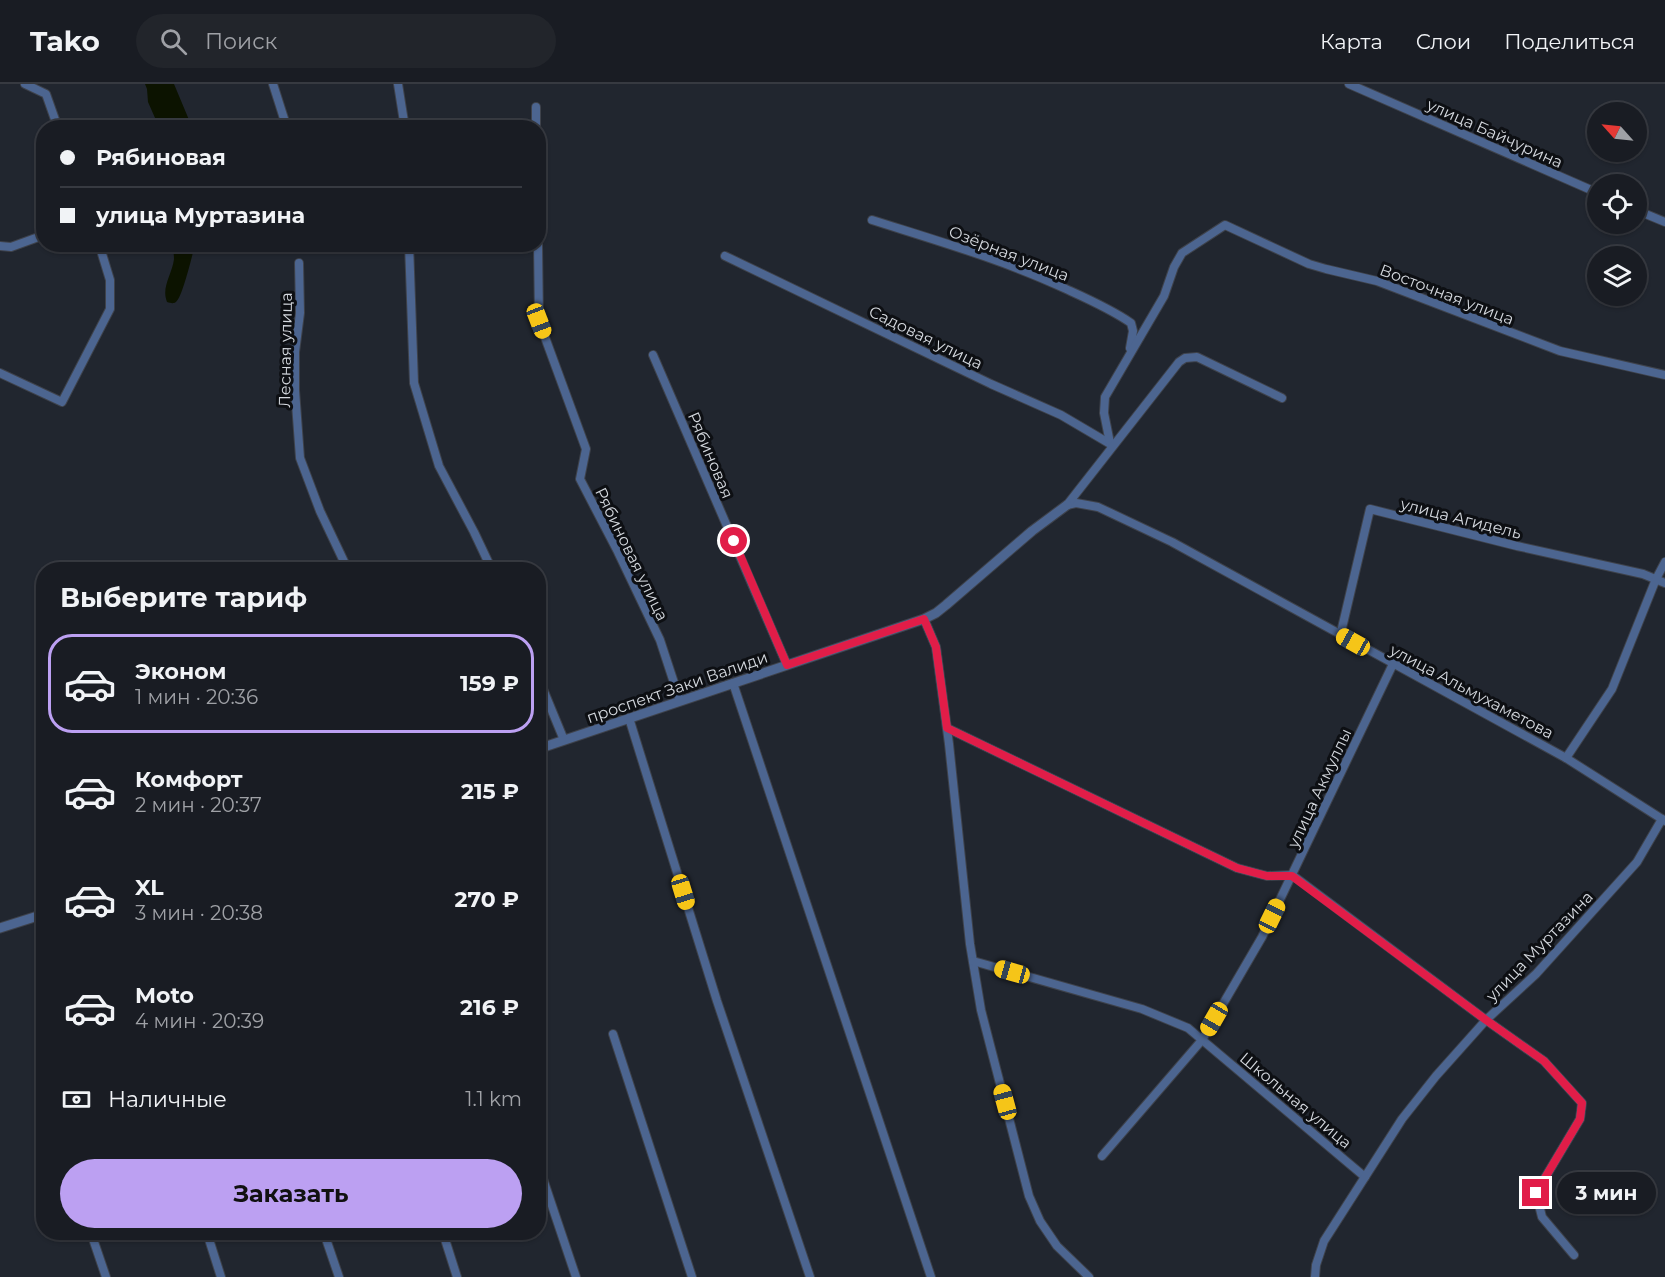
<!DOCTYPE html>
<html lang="ru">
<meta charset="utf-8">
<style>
:root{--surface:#191c23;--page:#22252b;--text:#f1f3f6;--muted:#9fa1a6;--line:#373a41;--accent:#bca0f2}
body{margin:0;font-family:Montserrat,sans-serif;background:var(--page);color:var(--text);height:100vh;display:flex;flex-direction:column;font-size:22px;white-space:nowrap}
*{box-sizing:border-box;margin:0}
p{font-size:20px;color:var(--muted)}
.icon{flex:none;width:33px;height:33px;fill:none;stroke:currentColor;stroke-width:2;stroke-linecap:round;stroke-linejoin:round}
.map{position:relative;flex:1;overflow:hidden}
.panel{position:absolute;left:36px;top:478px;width:510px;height:678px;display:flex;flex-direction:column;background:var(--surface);border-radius:24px;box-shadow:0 2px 4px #0004,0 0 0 2px var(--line)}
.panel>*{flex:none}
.guide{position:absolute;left:36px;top:36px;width:510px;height:132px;border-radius:24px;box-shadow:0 2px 4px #0004,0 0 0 2px var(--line);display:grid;align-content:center;height:132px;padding:0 24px;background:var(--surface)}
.needle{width:39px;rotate:297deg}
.fabs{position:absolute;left:1587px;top:18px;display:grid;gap:12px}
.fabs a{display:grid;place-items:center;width:60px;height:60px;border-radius:50%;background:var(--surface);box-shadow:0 2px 4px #0004,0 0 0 2px var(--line);font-size:30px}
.end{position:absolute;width:27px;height:27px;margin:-14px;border:8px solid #e11d48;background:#fff;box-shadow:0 0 0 3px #fff}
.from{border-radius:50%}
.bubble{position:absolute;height:42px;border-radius:21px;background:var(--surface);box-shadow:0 2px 4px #0004,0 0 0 2px var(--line);font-size:20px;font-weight:700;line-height:42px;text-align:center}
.car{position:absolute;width:18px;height:36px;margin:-18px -9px;border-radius:8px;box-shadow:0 0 4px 2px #0007;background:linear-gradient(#f5c518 24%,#345 0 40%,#f5c518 0 76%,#345 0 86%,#f5c518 0)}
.guide b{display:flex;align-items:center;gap:21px;height:57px;font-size:22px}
.guide b+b{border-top:2px solid var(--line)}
.guide i{width:15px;height:15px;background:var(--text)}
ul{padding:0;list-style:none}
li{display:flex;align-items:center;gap:18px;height:99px;margin:0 12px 9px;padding:0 12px;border:3px solid transparent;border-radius:24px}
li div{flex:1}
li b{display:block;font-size:22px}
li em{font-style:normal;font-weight:700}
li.selected{border-color:var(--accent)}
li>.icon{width:54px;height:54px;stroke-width:1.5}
h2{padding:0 24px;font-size:27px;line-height:72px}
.pay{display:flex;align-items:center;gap:15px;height:66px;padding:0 24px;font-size:22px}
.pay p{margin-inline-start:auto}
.button{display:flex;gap:12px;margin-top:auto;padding:12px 24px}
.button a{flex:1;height:69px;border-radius:36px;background:var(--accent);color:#111;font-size:24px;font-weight:700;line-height:69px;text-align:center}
header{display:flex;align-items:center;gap:36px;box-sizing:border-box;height:84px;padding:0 30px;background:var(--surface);border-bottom:2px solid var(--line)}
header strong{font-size:28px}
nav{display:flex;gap:33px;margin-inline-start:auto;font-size:21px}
.search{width:420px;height:54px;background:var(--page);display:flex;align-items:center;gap:15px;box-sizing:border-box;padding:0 21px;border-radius:33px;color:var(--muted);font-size:22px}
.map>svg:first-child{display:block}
.water{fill:#0c1300}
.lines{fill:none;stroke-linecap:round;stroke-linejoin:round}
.minor-casing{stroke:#3e424b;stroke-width:10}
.tertiary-casing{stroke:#3e424b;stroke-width:11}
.minor{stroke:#4c6590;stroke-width:8}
.tertiary{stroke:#4c6590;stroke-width:9}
.route{stroke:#e11d48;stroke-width:8}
.labels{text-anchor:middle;stroke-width:6;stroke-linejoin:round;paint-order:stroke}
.street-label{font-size:16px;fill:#d4d8de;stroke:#0d0f13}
</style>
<header>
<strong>Tako</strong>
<div class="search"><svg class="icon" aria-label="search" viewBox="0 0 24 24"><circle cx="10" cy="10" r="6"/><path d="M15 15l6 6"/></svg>Поиск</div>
<nav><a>Карта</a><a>Слои</a><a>Поделиться</a></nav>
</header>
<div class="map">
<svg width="1665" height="1193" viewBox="0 0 1665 1193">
<rect width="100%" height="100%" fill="#21262f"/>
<!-- water -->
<g class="water">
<path d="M 145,0 L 174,0 L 192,43 L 159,43 L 148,18 L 147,5 Z"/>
<path d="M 173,161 L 195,161 C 192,171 183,212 176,218 C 173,220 171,219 167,218 C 161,203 172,191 174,175 C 174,171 173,165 173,161 Z"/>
</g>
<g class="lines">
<defs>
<g id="minor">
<path d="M 25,0 L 46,10 L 58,44"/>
<path d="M 273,0 L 287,44"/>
<path d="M 398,0 L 405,44"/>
<path d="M 1349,0 L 1598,109"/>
<path d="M 536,23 L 536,44"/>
<path d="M 1636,126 L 1665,138"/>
<path d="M 872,136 C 938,157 1004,176 1066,205 C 1088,215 1111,225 1131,239 L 1133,247 L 1130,264"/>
<path d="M 409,160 L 414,299 L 439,382 L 474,448 L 492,486"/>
<path d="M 538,160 L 539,237 L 586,365 L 580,395 L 618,468 L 660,556 L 680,617"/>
<path d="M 0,162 L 11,163 L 44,151"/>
<path d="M 725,172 L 991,300 L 1061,331 L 1112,361"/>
<path d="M 299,179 L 300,229 L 295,268 L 295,306 L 300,374 L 320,427 L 348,486"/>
<path d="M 653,271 L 787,581"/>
<path d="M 0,289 L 62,318 L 110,225 L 110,196 L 99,160"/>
<path d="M 1110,359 L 1104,329 L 1105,313 L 1164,212 L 1174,183 L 1182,169 L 1225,141 L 1309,180 L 1326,185 L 1377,197 L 1560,267 L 1665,291"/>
<path d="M 1067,421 L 1076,419 L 1098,423 L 1172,458 L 1566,674 L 1665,737"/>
<path d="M 1067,421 L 1179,278 L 1185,274 L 1197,273 L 1282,314"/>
<path d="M 924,535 L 936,563 L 949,660 L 970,860 L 981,926 L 1029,1112 L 1040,1137 L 1057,1162 L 1089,1193"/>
<path d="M 1342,544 L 1370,425 L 1517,462 L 1643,490 L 1665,499"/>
<path d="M 538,593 L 564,656"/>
<path d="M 733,599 L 931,1193"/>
<path d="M 629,634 L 717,917 L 810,1193"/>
<path d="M 947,644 L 1237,784 L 1267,792 L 1292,791 L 1486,936 L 1544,977 L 1582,1019 L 1580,1035 L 1536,1109 L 1542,1133 L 1574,1171"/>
<path d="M 1566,674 L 1612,605 L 1656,495 L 1665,478"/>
<path d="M 973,877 L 1142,925 L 1188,944 L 1365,1093"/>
<path d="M 613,950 L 692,1193"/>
<path d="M 1102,1072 L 1202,956 L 1262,853 L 1393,580"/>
<path d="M 538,1080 L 576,1193"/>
<path d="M 91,1149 L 106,1193"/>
<path d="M 207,1149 L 221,1193"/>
<path d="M 324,1149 L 339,1193"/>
<path d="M 443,1149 L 457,1193"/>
<path d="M 1315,1193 L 1316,1181 L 1324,1157 L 1402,1035 L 1436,992 L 1486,936 L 1536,890 L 1637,778 L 1662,735"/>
</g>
<g id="tertiary">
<path d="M 538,665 L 924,535 L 936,529 L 946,521 L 1032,447 L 1067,421"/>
<path d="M 0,844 L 44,830"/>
</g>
</defs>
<!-- minor casing -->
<use href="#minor" class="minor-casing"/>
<!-- tertiary casing -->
<use href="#tertiary" class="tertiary-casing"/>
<!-- minor -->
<use href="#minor" class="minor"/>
<!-- tertiary -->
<use href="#tertiary" class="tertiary"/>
</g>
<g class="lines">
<!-- route -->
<path class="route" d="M 734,457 L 787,581 L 924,535 L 936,563 L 947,644 L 1237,784 L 1267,792 L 1292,792 L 1486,936 L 1544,977 L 1582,1019 L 1580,1035 L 1536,1109"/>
</g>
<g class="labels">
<!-- street labels -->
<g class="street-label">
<text transform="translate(1495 49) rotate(24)" y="6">улица Байчурина</text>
<text transform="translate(1009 169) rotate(21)" y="6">Озёрная улица</text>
<text transform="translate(1447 210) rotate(21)" y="6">Восточная улица</text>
<text transform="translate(926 253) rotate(26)" y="6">Садовая улица</text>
<text transform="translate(285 266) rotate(-89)" y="6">Лесная улица</text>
<text transform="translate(711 371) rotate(67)" y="6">Рябиновая</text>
<text transform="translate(1461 434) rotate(14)" y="6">улица Агидель</text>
<text transform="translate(632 470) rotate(64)" y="6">Рябиновая улица</text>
<text transform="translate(677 603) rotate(-19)" y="6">проспект Заки Валиди</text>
<text transform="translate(1472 607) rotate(28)" y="6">улица Альмухаметова</text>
<text transform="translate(1319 704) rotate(-65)" y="6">улица Акмуллы</text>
<text transform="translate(1539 862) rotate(-46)" y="6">улица Муртазина</text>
<text transform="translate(1296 1016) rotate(40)" y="6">Школьная улица</text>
</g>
</g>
</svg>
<div class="fabs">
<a><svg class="needle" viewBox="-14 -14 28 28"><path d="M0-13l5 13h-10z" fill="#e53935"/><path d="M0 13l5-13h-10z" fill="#9fa1a6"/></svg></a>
<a><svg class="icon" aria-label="locate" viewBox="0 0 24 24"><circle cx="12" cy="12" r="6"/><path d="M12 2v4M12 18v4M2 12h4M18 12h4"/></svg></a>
<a><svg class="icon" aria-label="layers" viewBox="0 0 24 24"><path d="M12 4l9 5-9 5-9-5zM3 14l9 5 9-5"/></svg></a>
</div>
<i class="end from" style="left:734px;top:457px"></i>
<i class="end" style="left:1536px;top:1109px"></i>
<div class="bubble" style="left:1557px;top:1088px;width:99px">3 мин</div>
<i class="car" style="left:539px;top:237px;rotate:159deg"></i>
<i class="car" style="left:1353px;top:558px;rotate:299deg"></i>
<i class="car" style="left:683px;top:808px;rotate:163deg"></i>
<i class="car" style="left:1272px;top:832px;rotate:26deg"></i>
<i class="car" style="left:1012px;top:888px;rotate:286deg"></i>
<i class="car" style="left:1214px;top:935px;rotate:210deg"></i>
<i class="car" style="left:1005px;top:1018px;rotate:345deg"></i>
<div class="guide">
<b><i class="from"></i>Рябиновая</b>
<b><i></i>улица Муртазина</b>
</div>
<section class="panel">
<h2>Выберите тариф</h2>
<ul>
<li class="selected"><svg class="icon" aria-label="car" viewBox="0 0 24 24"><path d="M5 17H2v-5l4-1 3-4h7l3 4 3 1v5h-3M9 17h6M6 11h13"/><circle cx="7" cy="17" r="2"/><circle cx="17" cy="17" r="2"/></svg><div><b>Эконом</b><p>1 мин · 20:36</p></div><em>159 ₽</em></li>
<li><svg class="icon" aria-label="car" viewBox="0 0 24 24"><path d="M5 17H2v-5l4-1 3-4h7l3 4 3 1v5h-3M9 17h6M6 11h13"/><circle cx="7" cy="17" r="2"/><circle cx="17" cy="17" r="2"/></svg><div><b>Комфорт</b><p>2 мин · 20:37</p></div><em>215 ₽</em></li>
<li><svg class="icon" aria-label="car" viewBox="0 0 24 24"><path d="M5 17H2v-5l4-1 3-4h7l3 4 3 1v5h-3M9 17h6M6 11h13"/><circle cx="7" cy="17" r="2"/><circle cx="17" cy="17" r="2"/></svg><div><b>XL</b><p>3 мин · 20:38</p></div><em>270 ₽</em></li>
<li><svg class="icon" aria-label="car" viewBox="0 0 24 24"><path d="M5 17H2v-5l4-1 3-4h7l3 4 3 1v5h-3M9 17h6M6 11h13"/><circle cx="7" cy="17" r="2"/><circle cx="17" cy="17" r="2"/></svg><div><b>Moto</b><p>4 мин · 20:39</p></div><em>216 ₽</em></li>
</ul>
<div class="pay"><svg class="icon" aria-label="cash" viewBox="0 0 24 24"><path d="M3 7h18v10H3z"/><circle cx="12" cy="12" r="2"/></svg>Наличные<p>1.1 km</p></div>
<div class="button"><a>Заказать</a></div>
</section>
</div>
